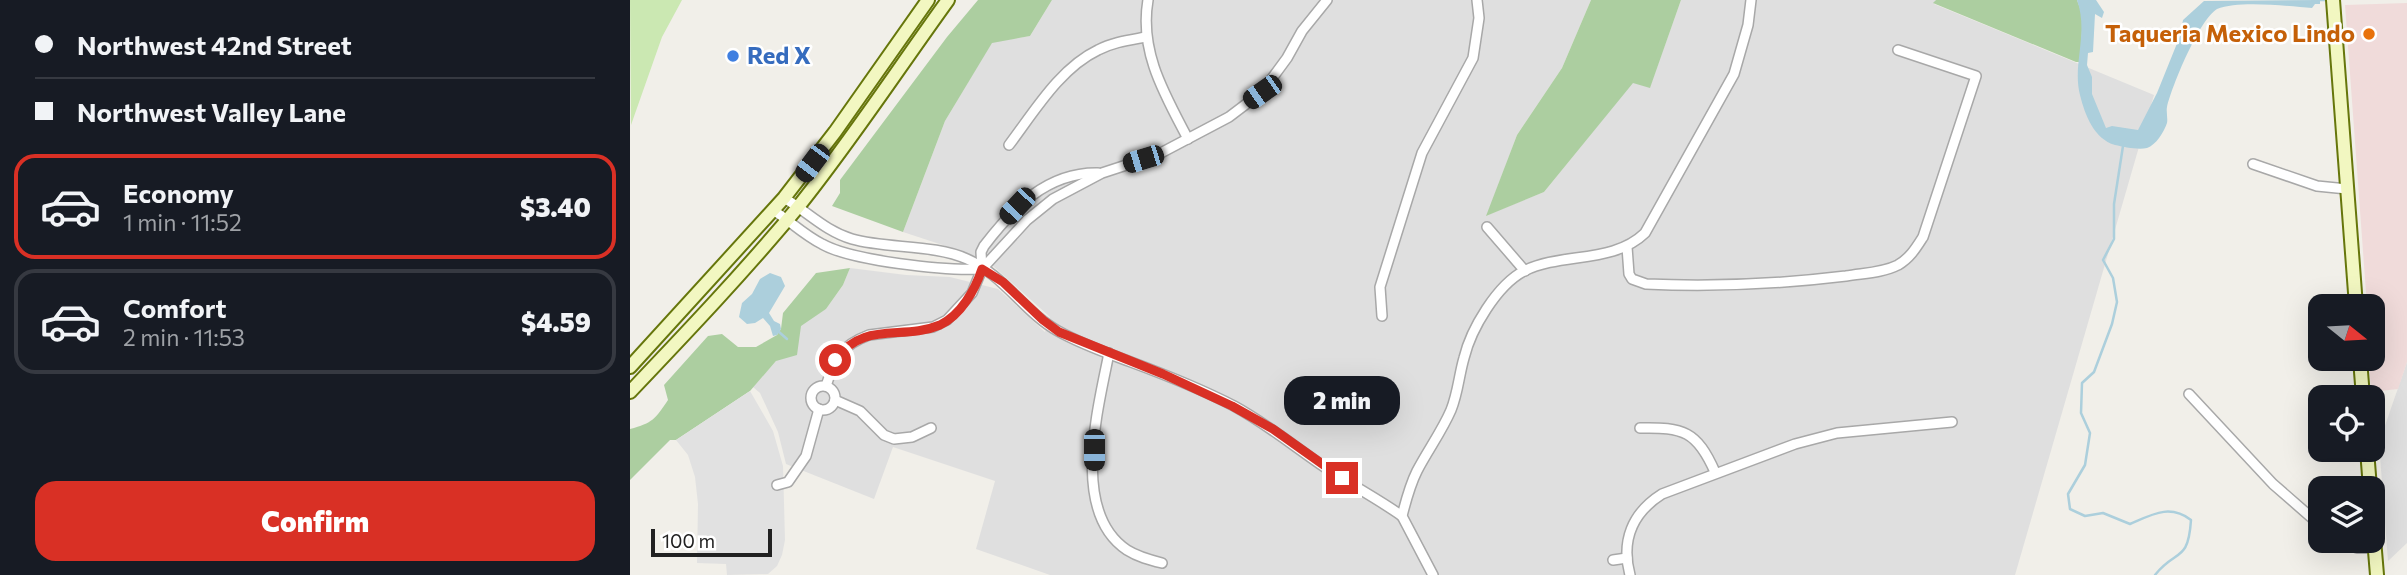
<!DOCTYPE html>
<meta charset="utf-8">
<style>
:root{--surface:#171b24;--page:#242831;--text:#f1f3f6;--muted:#9ea1a6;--line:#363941;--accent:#d93025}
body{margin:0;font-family:Commissioner,sans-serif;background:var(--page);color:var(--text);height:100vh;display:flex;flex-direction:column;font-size:26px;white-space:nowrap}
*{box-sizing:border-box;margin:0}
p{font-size:23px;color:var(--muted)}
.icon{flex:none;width:38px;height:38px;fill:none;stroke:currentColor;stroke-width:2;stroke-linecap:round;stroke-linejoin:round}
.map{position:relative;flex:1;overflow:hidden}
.side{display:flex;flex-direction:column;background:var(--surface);width:630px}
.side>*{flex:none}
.top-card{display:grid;align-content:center;height:154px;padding:0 35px;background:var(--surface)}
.needle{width:46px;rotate:108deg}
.fabs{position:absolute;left:1678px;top:294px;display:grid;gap:14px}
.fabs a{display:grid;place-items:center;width:77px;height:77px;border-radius:14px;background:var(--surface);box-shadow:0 7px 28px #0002;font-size:35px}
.scale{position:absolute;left:21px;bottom:18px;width:121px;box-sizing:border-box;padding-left:7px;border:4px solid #212121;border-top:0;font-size:19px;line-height:24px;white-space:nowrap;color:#212121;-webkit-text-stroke:5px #fff;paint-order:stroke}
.end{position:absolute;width:32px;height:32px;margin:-16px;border:9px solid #d93025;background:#fff;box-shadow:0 0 0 4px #fff}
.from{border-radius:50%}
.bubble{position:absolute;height:49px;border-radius:21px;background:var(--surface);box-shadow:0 7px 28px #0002;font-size:23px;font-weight:800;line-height:49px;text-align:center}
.car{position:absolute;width:21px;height:42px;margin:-21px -10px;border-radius:9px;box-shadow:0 0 5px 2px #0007;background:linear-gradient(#222 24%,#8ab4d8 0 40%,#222 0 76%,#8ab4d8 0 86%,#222 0)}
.top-card b{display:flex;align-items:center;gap:24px;height:66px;font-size:26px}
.top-card b+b{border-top:2px solid var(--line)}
.top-card i{width:18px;height:18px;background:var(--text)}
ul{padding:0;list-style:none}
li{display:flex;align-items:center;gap:21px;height:105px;margin:0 14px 10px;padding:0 21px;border:4px solid var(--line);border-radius:21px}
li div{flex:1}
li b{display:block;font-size:26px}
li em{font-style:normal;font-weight:800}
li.current{border-color:var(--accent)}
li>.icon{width:63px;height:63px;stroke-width:1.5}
.cta{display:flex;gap:14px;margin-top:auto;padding:14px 35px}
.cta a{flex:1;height:80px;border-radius:21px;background:var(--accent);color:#fff;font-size:28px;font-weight:800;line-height:80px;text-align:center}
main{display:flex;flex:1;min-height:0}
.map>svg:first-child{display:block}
.residential{fill:#dfdfdf}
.commercial{fill:#f0dbda}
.grass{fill:#cbe8b2}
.forest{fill:#accea0}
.parking{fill:#e1e1e1}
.water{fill:#accfdc}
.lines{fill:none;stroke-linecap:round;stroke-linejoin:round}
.stream{stroke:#accfdc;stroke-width:2.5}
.street-casing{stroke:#a8a8a8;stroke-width:12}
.secondary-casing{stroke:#66760b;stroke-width:16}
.street{stroke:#fff;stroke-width:9}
.secondary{stroke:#f2f7c1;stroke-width:12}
.route{stroke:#d93025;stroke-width:9}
.food-dot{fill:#e8710a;stroke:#fff;stroke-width:2.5}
.shop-dot{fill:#3f7fe0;stroke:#fff;stroke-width:2.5}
.labels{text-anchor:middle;stroke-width:5;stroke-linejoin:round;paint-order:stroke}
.food-label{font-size:24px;font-weight:bold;fill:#c56008;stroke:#fff;text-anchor:end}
.shop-label{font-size:24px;font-weight:bold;fill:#366cbe;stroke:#fff;text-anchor:start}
</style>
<main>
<section class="side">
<div class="top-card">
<b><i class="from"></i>Northwest 42nd Street</b>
<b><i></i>Northwest Valley Lane</b>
</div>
<ul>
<li class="current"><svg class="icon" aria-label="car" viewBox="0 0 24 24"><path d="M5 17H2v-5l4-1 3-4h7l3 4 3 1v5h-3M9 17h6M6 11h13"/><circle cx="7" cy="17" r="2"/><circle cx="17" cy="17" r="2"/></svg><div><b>Economy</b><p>1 min · 11:52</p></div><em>$3.40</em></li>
<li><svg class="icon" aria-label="car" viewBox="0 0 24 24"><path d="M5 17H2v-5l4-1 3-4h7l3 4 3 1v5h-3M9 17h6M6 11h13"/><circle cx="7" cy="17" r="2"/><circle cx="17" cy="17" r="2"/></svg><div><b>Comfort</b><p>2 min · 11:53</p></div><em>$4.59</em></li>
</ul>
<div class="cta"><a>Confirm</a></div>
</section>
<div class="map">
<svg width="1777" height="575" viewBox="0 0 1777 575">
<rect width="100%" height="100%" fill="#f1efe9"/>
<!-- residential -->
<g class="residential">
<path d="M 422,0 L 961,0 L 932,68 L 887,135 L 857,215 L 914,192 L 1003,82 L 1020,87 L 1051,0 L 1306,0 L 1304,4 L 1524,95 L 1385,575 L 420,575 L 346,549 L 365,481 L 263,447 L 244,499 L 156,464 L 148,432 L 130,393 L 123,387 L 146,361 L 171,325 L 196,309 L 213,285 L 220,268 L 276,275 L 320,277 L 368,289 L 415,332 L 420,317 L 363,266 L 337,253 L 273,232 L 315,121 L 362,42 L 400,36 Z"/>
<path d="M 1777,362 L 1777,543 L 1758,561 L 1749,443 Z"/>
</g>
<!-- commercial -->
<path class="commercial" d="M 1777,3 L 1777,362 L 1768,389 L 1741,392 L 1739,359 L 1743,359 L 1743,306 L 1737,306 L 1715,5 Z"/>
<!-- grass -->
<path class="grass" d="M 0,0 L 52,0 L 32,37 L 1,125 Z"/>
<!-- forest -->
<g class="forest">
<path d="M 348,0 L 422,0 L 400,36 L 362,43 L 315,121 L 273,232 L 202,206 L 210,193 L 210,180 L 317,37 Z"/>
<path d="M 961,0 L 1051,0 L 1020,88 L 1003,83 L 914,192 L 856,216 L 887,135 L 932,68 Z"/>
<path d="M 1306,0 L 1447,0 L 1453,16 L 1450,62 L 1446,62 L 1303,3 Z"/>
<path d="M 220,268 L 213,285 L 196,309 L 171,326 L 167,355 L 146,361 L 120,391 L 46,440 L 40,440 L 0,480 L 0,429 C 23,423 25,419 38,400 L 34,385 L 78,336 L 92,334 L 108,347 L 126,347 L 147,335 L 151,329 L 153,313 L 186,273 Z"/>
</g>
<!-- parking -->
<path class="parking" d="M 120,391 L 143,431 L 153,466 L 155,540 L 152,555 L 147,566 L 138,574 L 97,575 L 96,564 L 67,563 L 68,504 L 65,477 L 58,455 L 46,440 Z"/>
<!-- water -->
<g class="water">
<path d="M 1447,0 L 1466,0 L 1474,12 L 1472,18 L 1465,14 L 1463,52 L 1458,53 L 1457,65 L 1462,77 L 1462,94 L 1476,128 L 1482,126 L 1508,130 L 1527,93 L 1550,36 L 1553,20 L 1574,1 L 1690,0 L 1690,4 L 1685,4 L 1682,8 C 1657,6 1609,0 1587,9 C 1569,20 1542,86 1537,107 C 1536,112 1538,118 1537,123 C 1534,132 1526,145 1517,148 C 1508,150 1494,147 1485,145 C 1464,139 1455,115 1450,95 C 1442,64 1459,34 1447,0 Z"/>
<path d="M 140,273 L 151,277 L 155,286 L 139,313 L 144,321 L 150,324 L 151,329 L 147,335 L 143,336 L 140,326 L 133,318 L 125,323 L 117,324 L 109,317 L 112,303 L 122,294 L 130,279 Z"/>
</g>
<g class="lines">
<!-- stream -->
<g class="stream">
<path d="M 1682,0 L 1695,0"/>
<path d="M 1493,146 L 1484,204 L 1484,239 L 1473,260 L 1483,278 L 1487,302 L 1482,324 L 1464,372 L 1452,383 L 1451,413 L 1460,433 L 1455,465 L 1438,494 L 1440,509 L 1455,516 L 1473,513 L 1500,524 C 1523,514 1540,504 1561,520 C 1558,564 1546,548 1525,575"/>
<path d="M 149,332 L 157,339"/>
</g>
<defs>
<g id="street">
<path d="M 518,0 C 509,52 535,95 558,139"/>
<path d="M 379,145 C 404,112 430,68 468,50 C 483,42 500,40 516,37"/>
<path d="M 1623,164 L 1687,186 L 1717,189"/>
<path d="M 154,198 C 178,212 195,231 222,239 C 257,249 304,244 337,259 C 374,275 394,312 428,331 C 451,344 477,353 501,362 C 536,375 571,389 604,406 C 637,424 665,447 696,468 C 721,485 748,499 772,516"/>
<path d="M 143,210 C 160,221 174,235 192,244 C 222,261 316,271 351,269"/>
<path d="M 857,227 L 895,271"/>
<path d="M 997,247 L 999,274 L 1002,279 L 1016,284 C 1082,287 1150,284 1216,276 C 1233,273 1252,273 1268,265 C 1280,258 1286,248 1293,237 L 1346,76 L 1268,50"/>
<path d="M 352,269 L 351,252 L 354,246 C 383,208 417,172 468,173"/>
<path d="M 752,316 L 750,287 L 792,153 L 843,58 L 849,18 L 847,0"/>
<path d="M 479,353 C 468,409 440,512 497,550 C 508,557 520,560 532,563"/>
<path d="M 196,386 C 205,358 210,346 239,335 L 303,327 L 317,320 L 342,293 L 352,269 L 397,220 L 423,199 L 472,173 L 527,155 L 599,117 L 632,92 L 657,58 L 672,31 L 697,0"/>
<circle cx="193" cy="398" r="12"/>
<path d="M 1559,394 L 1643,484 L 1690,525"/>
<path d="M 205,400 L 230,411 L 254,435 L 264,439 L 282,437 L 301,428"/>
<path d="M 1010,428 C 1053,427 1067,431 1085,472"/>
<path d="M 147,485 L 158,482 L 176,456 L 189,409"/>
<path d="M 1709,541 L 1727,548 L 1745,548"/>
<path d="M 983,560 L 997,558"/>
<path d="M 803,575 L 772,516 C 776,500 780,485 787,471 C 798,450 812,431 821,410 C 828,393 829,375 834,358 C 841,329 867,285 894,271 C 932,252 983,264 1015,233 L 1104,74 L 1118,25 L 1121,0"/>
<path d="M 1000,575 C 991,541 1002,513 1032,494 L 1165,444 L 1207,433 L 1322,422"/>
</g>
<g id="secondary">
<path d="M 1703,0 L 1726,306"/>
<path d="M 1730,359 L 1733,397"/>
<path d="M 0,367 L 154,198 L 205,132 L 298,0"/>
<path d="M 0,392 C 57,332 115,271 168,207 C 221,141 268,69 318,0"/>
<path d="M 1737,450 L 1740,488"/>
<path d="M 1743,527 L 1747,575"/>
</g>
</defs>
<!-- street casing -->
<use href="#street" class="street-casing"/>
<!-- secondary casing -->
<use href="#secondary" class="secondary-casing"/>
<!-- street -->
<use href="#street" class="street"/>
<!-- secondary -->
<use href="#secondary" class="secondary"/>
</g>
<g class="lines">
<!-- route -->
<path class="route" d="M 205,360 C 234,320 272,341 310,325 C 331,315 345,290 352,269 L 373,282 L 413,320 L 429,332 L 533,374 L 602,406 L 643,429 L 712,478"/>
</g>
<!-- markers -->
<circle class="food-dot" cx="1739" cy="34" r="7"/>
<circle class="shop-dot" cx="103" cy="56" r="7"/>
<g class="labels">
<!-- food labels -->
<g class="food-label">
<text x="1725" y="42">Taqueria Mexico Lindo</text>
</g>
<!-- shop labels -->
<g class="shop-label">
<text x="117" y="64">Red X</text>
</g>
</g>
</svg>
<div class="fabs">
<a><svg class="needle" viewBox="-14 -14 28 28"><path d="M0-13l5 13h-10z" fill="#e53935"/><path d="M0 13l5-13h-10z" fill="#9ea1a6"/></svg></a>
<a><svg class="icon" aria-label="locate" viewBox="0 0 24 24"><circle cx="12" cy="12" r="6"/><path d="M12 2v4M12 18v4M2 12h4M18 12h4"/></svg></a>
<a><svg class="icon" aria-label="layers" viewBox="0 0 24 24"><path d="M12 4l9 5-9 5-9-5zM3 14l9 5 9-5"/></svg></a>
</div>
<div class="scale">100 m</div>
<i class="end from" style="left:205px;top:360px"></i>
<i class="end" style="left:712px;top:478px"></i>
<div class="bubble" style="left:654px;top:376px;width:116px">2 min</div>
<i class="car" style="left:632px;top:92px;rotate:235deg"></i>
<i class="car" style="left:513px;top:159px;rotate:253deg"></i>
<i class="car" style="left:182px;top:163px;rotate:217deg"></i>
<i class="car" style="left:387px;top:206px;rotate:223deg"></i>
<i class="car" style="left:464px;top:450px;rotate:180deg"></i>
</div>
</main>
